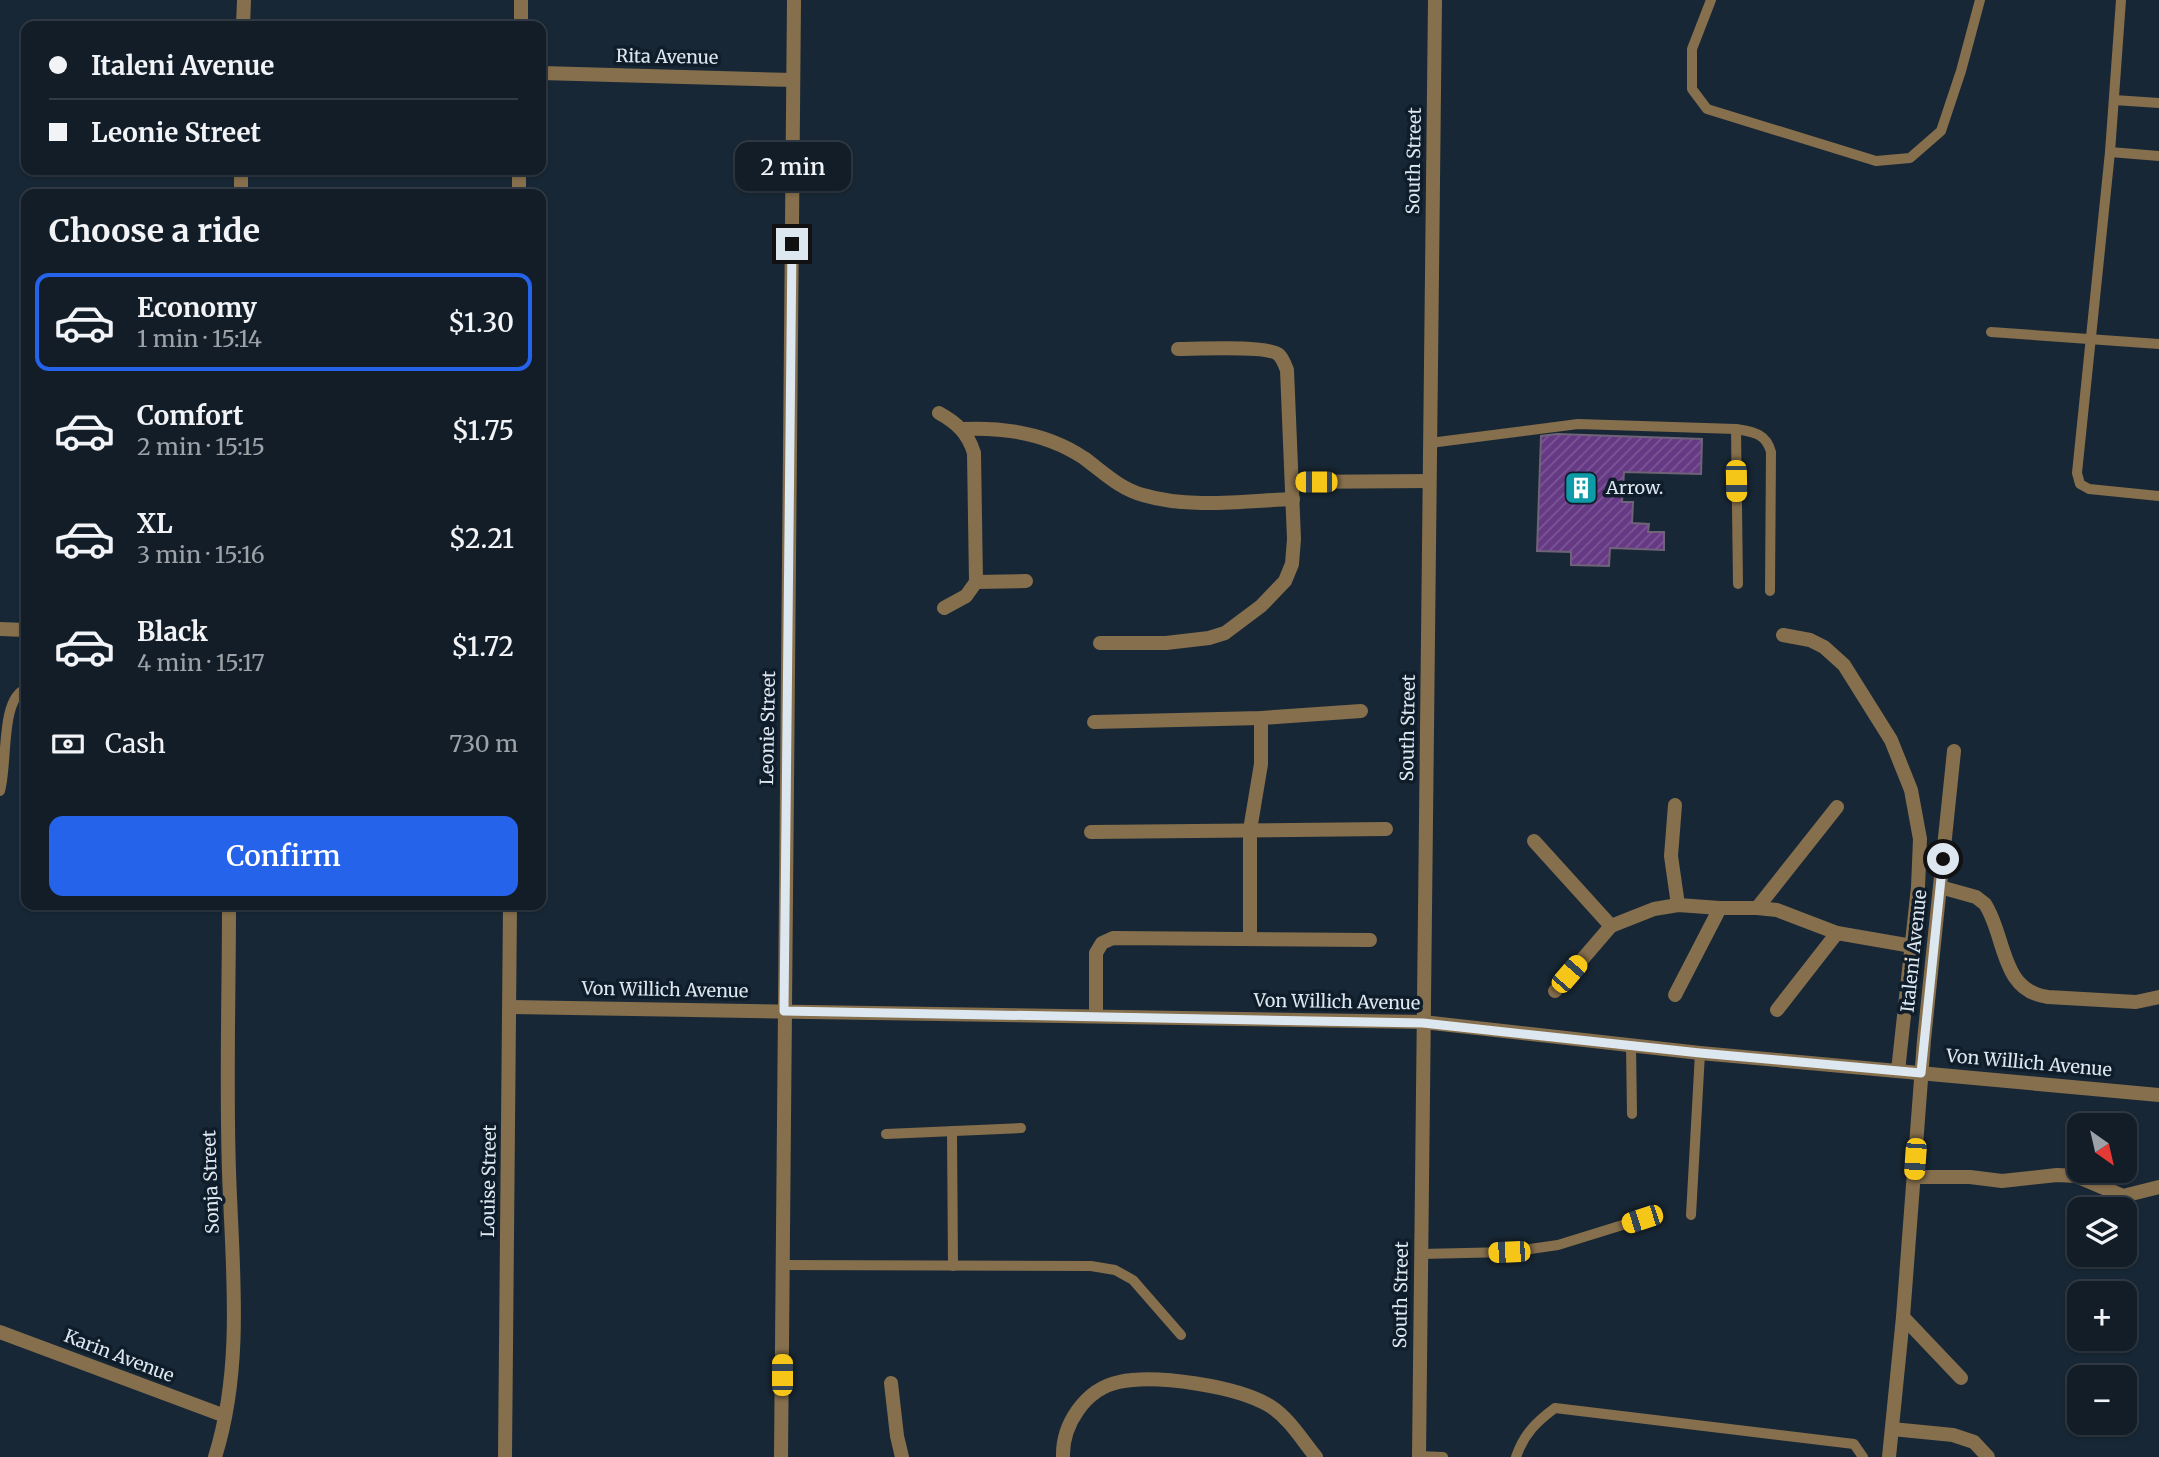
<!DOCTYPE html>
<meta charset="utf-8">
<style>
:root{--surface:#121d28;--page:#1b2630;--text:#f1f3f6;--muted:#9ca2a8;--line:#313b45;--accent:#2563eb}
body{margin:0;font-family:Merriweather,serif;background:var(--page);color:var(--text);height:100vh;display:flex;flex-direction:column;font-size:26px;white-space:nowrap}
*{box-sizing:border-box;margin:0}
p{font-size:23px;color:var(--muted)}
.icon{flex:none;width:38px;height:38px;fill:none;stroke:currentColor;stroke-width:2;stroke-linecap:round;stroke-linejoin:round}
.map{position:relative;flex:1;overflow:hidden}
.drawer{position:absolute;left:21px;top:189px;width:525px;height:721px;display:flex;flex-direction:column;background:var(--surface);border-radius:14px;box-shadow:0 2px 5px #0004,0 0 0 2px var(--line)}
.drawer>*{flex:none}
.top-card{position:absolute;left:21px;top:21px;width:525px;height:154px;border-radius:14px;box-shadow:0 2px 5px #0004,0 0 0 2px var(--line);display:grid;align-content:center;height:154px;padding:0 28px;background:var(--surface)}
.needle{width:46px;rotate:146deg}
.buttons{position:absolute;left:2067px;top:1113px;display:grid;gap:14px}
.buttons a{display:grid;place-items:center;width:70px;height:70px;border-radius:14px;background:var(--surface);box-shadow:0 2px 5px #0004,0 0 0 2px var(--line);font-size:35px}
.end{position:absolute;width:32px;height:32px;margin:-16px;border:9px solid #dde7f0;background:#111;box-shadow:0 0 0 4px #111}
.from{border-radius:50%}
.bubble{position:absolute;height:49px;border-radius:14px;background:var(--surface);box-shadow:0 2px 5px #0004,0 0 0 2px var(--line);font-size:23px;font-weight:600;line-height:49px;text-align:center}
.car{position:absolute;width:21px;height:42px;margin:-21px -10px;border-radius:9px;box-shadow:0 0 5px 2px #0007;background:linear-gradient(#f5c518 24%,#345 0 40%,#f5c518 0 76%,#345 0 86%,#f5c518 0)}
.top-card b{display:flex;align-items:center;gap:24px;height:66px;font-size:26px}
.top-card b+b{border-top:2px solid var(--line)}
.top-card i{width:18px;height:18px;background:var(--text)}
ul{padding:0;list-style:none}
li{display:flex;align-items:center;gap:21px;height:98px;margin:0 14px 10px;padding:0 14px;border:4px solid transparent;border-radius:14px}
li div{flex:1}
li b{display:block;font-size:26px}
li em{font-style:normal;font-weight:600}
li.on{border-color:var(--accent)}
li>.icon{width:63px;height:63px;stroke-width:1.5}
h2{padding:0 28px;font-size:32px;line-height:84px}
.pay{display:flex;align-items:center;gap:18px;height:77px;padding:0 28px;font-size:26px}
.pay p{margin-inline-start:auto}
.primary-button{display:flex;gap:14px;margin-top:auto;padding:14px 28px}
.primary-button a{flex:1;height:80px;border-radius:14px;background:var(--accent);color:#fff;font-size:28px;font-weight:600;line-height:80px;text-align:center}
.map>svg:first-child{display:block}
.building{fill:url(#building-hatch);stroke:#6e6377;stroke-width:2}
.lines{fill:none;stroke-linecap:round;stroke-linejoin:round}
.service{stroke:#866f4d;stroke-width:10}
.minor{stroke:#866f4d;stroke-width:14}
.tertiary{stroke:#866f4d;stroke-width:14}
.route{stroke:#dde7f0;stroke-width:9}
.labels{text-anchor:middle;stroke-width:7;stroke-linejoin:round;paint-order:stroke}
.street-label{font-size:18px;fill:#dde7f0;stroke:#0f1d2b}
.poi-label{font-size:18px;fill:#dde7f0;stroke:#0f1d2b;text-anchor:start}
</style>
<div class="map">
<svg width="2159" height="1457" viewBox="0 0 2159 1457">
<defs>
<pattern id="building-hatch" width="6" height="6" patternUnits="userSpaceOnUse" patternTransform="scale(1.75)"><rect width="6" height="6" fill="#663984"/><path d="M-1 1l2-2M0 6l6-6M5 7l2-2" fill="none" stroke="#7b5696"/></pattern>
</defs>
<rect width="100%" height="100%" fill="#182735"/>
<!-- building -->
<path class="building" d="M 1557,434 L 1702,439 L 1701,474 L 1624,472 L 1622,502 L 1633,502 L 1632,523 L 1649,524 L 1648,532 L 1664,532 L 1664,550 L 1610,548 L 1609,566 L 1571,565 L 1571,552 L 1537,551 L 1541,436 Z"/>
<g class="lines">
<!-- service -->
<g class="service">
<path d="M 1711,0 L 1692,49 L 1692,89 L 1707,109 L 1876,161 L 1910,158 L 1941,131 L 1961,71 L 1980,0"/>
<path d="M 2121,0 L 2110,152 L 2077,473 L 2080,484 L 2089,489 L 2159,496"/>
<path d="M 2114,100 L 2159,103"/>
<path d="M 2110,152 L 2159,156"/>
<path d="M 1991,332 L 2159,344"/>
<path d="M 1736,429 L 1738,584"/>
<path d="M 1430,443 L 1578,424 L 1736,429 C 1753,432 1766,433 1771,452 L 1770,591"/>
<path d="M 0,791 C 8,763 0,698 26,689"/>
<path d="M 1631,1045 L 1632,1114"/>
<path d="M 952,1131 L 953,1266"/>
<path d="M 886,1134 L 1021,1128"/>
<path d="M 1691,1215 L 1700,1053"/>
<path d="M 1421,1254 L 1509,1252 L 1558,1245 L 1642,1219"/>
<path d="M 783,1265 L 1091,1266 L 1115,1270 L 1133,1280 L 1181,1335"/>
<path d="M 1419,1456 L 1443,1457"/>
<path d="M 1516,1457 C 1524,1434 1536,1422 1555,1408 L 1854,1444 L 1863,1457"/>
</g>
<!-- minor -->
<g class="minor">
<path d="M 521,0 L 521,26"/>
<path d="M 243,26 L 244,0"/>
<path d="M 541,73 L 793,80"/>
<path d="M 241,194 L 241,170"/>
<path d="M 519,194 L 519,170"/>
<path d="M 939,413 C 957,423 968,433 974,453 L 976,582 L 966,596 L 944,608"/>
<path d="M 962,429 C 1004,427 1048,434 1084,458 C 1103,472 1120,489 1143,495 C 1190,509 1244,501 1293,499"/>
<path d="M 1292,482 L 1429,481"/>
<path d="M 976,582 L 1026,581"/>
<path d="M 0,629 L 26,630"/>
<path d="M 1783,635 L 1810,640 L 1824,647 L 1844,665 L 1891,740 L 1911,790 L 1920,839 L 1918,887 L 1898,1071"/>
<path d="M 1100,643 L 1166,643 L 1209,638 L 1225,633 L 1261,606 L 1285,581 L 1292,564 L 1294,539 L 1287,370 C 1285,365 1283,359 1279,355 C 1269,345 1196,349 1178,349"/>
<path d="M 1094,722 L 1261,718 L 1361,711"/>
<path d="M 1675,805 L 1671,856 L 1678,905"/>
<path d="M 1091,832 L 1386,829"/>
<path d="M 1534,841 L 1611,926 L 1654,909 L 1678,905 L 1720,908 L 1757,908 L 1777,910 L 1837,933 L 1912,946"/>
<path d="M 1940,887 L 1976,897 L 1985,904 C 2006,936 2000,991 2048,997 L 2136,1002 L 2159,997"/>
<path d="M 1757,908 L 1837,807"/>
<path d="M 1250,938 L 1250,830 L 1261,764 L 1261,718"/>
<path d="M 1555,991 L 1611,926"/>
<path d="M 1675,995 L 1720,908"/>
<path d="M 511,1007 L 1423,1022 L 1700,1053 L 2159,1095"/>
<path d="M 1777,1010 L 1837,933"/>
<path d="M 1096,1016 L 1096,953 L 1102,943 L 1113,938 L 1370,940"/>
<path d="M 1914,1177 L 1970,1177 L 2002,1181 L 2057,1175 L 2076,1176 L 2123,1196 L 2159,1187"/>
<path d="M 1903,1317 L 1961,1378"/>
<path d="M 0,1332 L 225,1416"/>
<path d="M 891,1383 L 897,1436 L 902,1457"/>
<path d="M 1892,1429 L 1953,1435 L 1974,1442 L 1988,1457"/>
<path d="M 215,1457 C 244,1365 232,1266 229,1171 C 226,1082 229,993 229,905"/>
<path d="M 505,1457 L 510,905"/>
<path d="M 781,1457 L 794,0"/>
<path d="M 1063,1457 C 1062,1425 1085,1389 1119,1382 C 1156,1374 1237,1386 1270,1406 C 1289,1418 1302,1440 1316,1457"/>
<path d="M 1889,1457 L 1903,1317 L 1924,1040 L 1954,751"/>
</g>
<!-- tertiary -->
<path class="tertiary" d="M 1419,1457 L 1435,0"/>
</g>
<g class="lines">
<!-- route -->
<path class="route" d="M 792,244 L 784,1011 L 1423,1023 L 1700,1053 L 1921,1073 L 1943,859"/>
</g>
<!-- icons -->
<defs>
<symbol id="building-square" viewBox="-11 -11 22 22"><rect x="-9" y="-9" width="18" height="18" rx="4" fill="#0f9aa8" stroke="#0f1d2b"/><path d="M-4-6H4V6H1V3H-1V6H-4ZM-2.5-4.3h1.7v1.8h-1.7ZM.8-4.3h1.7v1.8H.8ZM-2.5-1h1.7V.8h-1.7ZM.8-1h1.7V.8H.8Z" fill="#fff"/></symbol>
</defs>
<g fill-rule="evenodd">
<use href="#building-square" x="1562" y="469" width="38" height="38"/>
</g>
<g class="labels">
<!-- street labels -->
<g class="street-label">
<text transform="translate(667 57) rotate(1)" y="6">Rita Avenue</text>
<text transform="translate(1414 161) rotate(-89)" y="6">South Street</text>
<text transform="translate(768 728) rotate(-89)" y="6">Leonie Street</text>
<text transform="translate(1408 728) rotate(-89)" y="6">South Street</text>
<text transform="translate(1914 951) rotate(-84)" y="6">Italeni Avenue</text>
<text transform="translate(665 990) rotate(1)" y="6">Von Willich Avenue</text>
<text transform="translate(1337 1002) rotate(1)" y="6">Von Willich Avenue</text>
<text transform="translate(2029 1063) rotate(5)" y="6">Von Willich Avenue</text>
<text transform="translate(489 1181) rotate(-89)" y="6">Louise Street</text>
<text transform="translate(211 1182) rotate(-92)" y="6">Sonja Street</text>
<text transform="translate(1401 1295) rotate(-89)" y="6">South Street</text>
<text transform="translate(119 1356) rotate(21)" y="6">Karin Avenue</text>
</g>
<!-- poi labels -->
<g class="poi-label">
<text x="1606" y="494">Arrow.</text>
</g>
</g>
</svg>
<div class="buttons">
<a><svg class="needle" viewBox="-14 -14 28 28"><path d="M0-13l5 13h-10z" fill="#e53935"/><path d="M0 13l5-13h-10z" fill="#9ca2a8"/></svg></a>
<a><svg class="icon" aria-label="layers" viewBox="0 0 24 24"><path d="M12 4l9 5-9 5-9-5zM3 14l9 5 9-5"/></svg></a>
<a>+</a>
<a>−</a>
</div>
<i class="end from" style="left:1943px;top:859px"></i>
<i class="end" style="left:792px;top:244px"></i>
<div class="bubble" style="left:735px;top:142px;width:116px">2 min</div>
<i class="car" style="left:1736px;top:481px;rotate:179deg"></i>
<i class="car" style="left:1316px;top:482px;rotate:270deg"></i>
<i class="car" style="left:1569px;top:974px;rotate:41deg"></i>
<i class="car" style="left:1915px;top:1159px;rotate:184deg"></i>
<i class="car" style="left:1642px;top:1219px;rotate:252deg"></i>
<i class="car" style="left:1509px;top:1252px;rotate:268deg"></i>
<i class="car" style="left:782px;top:1375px;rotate:0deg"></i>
<div class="top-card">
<b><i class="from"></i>Italeni Avenue</b>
<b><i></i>Leonie Street</b>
</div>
<section class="drawer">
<h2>Choose a ride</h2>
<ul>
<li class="on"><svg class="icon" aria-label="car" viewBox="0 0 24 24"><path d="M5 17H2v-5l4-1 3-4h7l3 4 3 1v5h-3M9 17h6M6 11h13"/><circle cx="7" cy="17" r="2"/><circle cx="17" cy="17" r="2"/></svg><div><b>Economy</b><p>1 min · 15:14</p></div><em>$1.30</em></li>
<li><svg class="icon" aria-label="car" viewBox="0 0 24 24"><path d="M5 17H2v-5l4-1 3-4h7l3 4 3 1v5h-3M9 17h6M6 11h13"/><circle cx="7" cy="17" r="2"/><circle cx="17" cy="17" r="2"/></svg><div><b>Comfort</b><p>2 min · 15:15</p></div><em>$1.75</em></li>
<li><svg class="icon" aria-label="car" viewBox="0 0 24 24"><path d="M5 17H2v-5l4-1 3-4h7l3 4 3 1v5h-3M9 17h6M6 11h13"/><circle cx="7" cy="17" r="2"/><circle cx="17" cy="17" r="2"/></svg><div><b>XL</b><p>3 min · 15:16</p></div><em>$2.21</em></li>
<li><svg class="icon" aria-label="car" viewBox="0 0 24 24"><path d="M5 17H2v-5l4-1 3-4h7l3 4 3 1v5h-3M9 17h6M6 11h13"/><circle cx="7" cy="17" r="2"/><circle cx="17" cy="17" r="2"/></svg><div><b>Black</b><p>4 min · 15:17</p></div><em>$1.72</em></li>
</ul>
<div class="pay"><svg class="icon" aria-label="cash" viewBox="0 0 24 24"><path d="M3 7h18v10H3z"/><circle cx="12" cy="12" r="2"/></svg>Cash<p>730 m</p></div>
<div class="primary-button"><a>Confirm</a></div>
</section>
</div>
